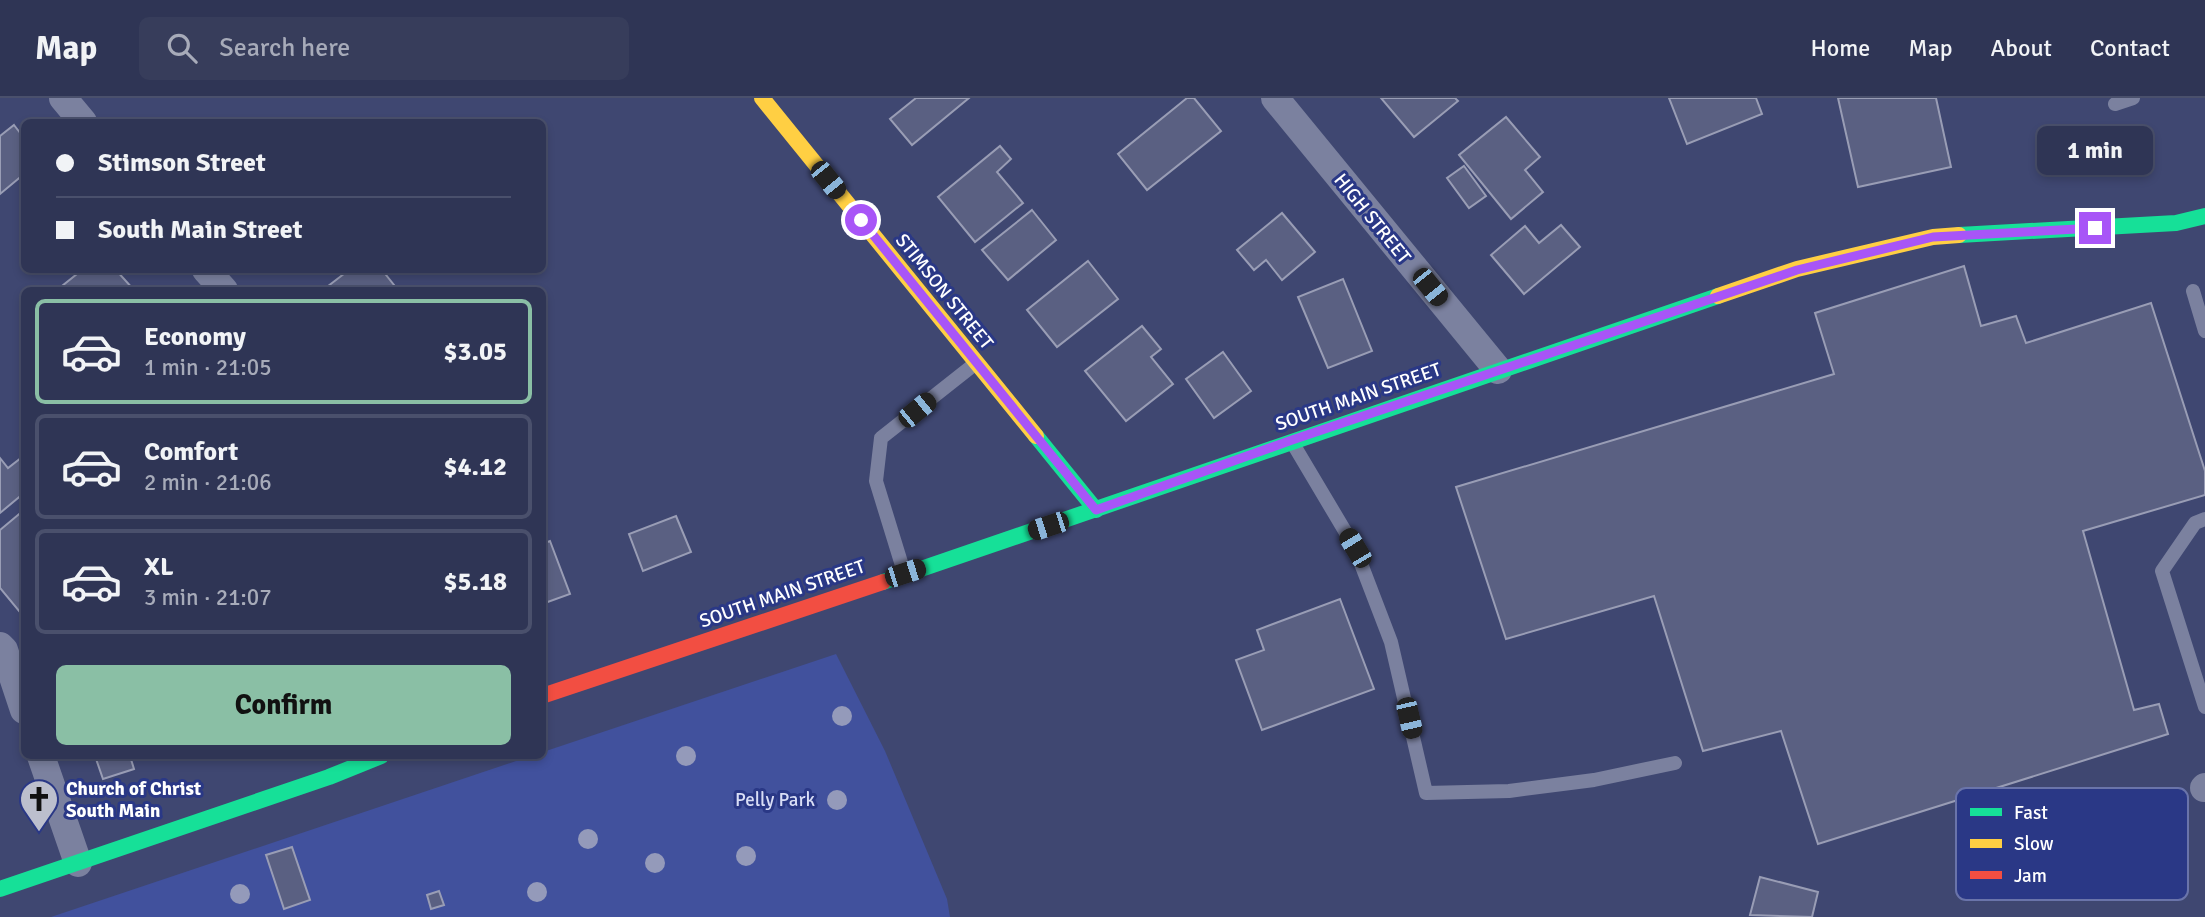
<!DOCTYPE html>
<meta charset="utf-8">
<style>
:root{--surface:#2f3555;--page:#373d5b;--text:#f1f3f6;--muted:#a7abb9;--line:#4a506c;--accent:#8abfa5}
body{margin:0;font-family:Signika,sans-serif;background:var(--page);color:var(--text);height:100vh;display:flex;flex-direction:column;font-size:26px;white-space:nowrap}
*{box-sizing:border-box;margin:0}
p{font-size:23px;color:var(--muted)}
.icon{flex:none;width:38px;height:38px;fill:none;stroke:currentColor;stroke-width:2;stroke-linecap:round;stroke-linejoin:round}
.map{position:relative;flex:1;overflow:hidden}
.sheet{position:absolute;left:21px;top:189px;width:525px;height:472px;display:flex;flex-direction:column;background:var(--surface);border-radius:10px;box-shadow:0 4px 10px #0003,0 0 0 2px var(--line)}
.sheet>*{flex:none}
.hud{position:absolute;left:21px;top:21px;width:525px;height:154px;border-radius:10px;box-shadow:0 4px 10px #0003,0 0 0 2px var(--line);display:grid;align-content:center;height:154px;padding:0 35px;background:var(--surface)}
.end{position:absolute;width:32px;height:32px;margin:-16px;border:9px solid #a855f7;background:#fff;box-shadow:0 0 0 4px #fff}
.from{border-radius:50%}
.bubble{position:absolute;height:49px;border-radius:10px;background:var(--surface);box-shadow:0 4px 10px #0003,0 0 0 2px var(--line);font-size:23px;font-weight:700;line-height:49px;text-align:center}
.car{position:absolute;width:21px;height:42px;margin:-21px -10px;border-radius:9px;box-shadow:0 0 5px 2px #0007;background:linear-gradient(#222 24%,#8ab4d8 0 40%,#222 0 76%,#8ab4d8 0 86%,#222 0)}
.hud b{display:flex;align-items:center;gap:24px;height:66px;font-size:26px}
.hud b+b{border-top:2px solid var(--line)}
.hud i{width:18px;height:18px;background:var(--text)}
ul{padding:12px 0 0;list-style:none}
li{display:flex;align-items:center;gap:21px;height:105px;margin:0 14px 10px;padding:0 21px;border:4px solid var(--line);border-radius:10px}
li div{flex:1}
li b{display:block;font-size:26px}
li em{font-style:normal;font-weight:700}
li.current{border-color:var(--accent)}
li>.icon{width:63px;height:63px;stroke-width:1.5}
.button{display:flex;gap:14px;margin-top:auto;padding:14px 35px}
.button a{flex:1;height:80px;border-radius:10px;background:var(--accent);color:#111;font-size:28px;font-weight:700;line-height:80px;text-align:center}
header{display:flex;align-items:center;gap:42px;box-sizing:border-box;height:98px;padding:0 35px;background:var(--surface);border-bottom:2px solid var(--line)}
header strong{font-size:33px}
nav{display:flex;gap:38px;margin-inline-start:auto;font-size:24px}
.search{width:490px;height:63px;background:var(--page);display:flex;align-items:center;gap:18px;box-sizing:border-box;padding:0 24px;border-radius:10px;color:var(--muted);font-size:26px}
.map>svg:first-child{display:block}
.green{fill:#41519d}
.building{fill:#5a6082;stroke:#999db5;stroke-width:2}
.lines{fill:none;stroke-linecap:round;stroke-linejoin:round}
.lane{stroke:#7b819f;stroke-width:14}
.street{stroke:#7b819f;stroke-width:28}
.fast{stroke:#16e098;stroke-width:16}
.slow{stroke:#ffcf43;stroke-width:16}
.jam{stroke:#f24e42;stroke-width:16}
.tree{fill:#949aba}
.route{stroke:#a855f7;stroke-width:9}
.labels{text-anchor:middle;stroke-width:6;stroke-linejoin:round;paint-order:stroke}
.street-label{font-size:19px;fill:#fff;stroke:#2a3886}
.poi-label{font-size:19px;font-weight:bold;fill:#fff;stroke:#2a3886;text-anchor:start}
.park-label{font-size:19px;fill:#d9def6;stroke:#2a3886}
.key{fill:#2a3886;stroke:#6a74aa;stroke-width:2}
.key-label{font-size:19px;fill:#fff}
</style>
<header>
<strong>Map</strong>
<div class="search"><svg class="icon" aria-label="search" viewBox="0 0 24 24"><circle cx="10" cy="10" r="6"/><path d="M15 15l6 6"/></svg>Search here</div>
<nav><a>Home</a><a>Map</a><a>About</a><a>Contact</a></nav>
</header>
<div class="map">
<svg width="2205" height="819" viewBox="0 0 2205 819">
<rect width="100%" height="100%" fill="#3f4771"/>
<!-- green -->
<path class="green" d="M 836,556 L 885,653 L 947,801 L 950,819 L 51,819 L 531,658 L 542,658 L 543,654 Z"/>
<!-- building -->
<g class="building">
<path d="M 916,0 L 969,0 L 912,47 L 890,21 Z"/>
<path d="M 1187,0 L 1194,0 L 1221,33 L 1147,92 L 1118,56 Z"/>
<path d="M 1381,0 L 1455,0 L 1458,3 L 1414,39 Z"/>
<path d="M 1669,0 L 1756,0 L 1762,16 L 1687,46 Z"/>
<path d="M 1838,0 L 1936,0 L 1951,69 L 1858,89 Z"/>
<path d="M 1506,19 L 1540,59 L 1525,72 L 1543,94 L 1511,121 L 1459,57 Z"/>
<path d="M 14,27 L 24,40 L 24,76 L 0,96 L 0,38 Z"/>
<path d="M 1000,48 L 1011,61 L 997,74 L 1023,105 L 975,144 L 938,99 Z"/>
<path d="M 1464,68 L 1486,98 L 1469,110 L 1447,80 Z"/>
<path d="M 1032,112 L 1056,142 L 1008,182 L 982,152 Z"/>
<path d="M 1282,115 L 1315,154 L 1282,182 L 1266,162 L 1254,172 L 1237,152 Z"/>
<path d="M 1561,127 L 1580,149 L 1524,196 L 1491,157 L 1525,128 L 1539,145 Z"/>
<path d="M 1088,163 L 1118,201 L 1057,249 L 1027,212 Z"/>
<path d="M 1964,168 L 1981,228 L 2016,218 L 2026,245 L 2151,205 L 2205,373 L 2205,397 L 2083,433 L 2134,612 L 2159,606 L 2168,636 L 1818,746 L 1781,633 L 1703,653 L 1654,498 L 1506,541 L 1456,389 L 1834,276 L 1815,215 Z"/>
<path d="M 82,172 L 116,172 L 134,192 L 65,192 L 62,188 Z"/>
<path d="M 349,172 L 382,172 L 398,192 L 323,192 Z"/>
<path d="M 1343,181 L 1372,253 L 1328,270 L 1298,199 Z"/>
<path d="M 1142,228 L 1161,251 L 1151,259 L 1173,286 L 1126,323 L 1085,273 Z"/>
<path d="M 1223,254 L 1251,293 L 1214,320 L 1186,281 Z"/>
<path d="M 0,360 L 8,370 L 21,360 L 24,364 L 24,395 L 0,415 Z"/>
<path d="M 24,412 L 24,519 L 0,490 L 0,432 Z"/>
<path d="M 676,418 L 691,454 L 643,473 L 629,436 Z"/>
<path d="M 550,443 L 570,496 L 542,506 L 542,446 Z"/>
<path d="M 1340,501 L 1374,591 L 1262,632 L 1236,562 L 1264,552 L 1257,532 Z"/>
<path d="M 95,658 L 130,658 L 134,671 L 103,681 Z"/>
<path d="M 292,749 L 310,802 L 284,811 L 266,757 Z"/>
<path d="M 1760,779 L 1818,794 L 1812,819 L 1750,817 Z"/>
<path d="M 439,793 L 444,807 L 431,811 L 427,797 Z"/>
</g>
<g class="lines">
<!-- lane -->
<g class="lane">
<path d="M 2115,6 L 2133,0"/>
<path d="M 2193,193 L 2205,233"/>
<path d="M 1292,344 L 1355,450 L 1391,544 L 1426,695 L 1509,693 L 1594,682 L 1675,665"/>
<path d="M 2205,421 L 2195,425 L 2162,473 L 2205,609"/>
<path d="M 904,474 L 876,383 L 881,340 L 976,265"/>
</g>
<!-- street -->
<g class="street">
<path d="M 63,0 L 83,24"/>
<path d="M 1275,0 L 1498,272"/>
<path d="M 206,172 L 224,192"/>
<path d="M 0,548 L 4,552 L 24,612"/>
<path d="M 41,658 L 78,765"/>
<path d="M 2204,690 L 2205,689"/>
</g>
<!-- fast -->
<g class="fast">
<path d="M 1959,137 L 2176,125 L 2205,118"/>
<path d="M 1036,338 L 1096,412"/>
<path d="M 883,484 L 1718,198"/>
<path d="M 0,791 L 329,679 L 381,658"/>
</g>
<!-- slow -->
<g class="slow">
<path d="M 762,0 L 1036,338"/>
<path d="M 1718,198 L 1797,171 L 1933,139 L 1959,137"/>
</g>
<!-- jam -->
<path class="jam" d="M 542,598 L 883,484"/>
</g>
<!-- trees -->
<g class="tree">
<circle cx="842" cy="618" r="10"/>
<circle cx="686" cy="658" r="10"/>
<circle cx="837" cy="702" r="10"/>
<circle cx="588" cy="741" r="10"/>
<circle cx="746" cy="758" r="10"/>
<circle cx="655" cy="765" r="10"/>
<circle cx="537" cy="794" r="10"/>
<circle cx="240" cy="796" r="10"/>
</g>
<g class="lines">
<!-- route -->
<path class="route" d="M 861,122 L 1096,412 L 1292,342 L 1797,172 L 1933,139 L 2095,130"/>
</g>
<!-- icons -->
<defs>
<symbol id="church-pin" viewBox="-11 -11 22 30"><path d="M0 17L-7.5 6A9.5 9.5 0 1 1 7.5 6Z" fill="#bcbfcd" stroke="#2a3886"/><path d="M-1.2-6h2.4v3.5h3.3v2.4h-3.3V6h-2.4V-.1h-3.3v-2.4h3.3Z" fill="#111"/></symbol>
</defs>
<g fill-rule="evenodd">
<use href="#church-pin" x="17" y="679" width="44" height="60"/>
</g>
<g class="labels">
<!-- street labels -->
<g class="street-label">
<text transform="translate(1373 120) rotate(51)" y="7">HIGH STREET</text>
<text transform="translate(945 193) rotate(51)" y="7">STIMSON STREET</text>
<text transform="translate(1358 298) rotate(-19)" y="7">SOUTH MAIN STREET</text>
<text transform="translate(782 495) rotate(-19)" y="7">SOUTH MAIN STREET</text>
</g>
<!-- poi labels -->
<g class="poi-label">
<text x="66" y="697">Church of Christ<tspan x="66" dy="22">South Main</tspan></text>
</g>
<!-- park labels -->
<g class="park-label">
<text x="775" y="708">Pelly Park</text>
</g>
</g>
<!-- legend -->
<rect x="1956" y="690" width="232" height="112" rx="10" class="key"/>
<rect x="1970" y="710" width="32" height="8" fill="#16e098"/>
<rect x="1970" y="741" width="32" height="9" fill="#ffcf43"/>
<rect x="1970" y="773" width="32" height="8" fill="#f24e42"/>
<g class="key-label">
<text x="2014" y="721">Fast</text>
<text x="2014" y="752">Slow</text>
<text x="2014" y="784">Jam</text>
</g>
</svg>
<i class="end from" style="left:861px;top:122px"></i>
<i class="end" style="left:2095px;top:130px"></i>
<div class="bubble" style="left:2037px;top:28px;width:116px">1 min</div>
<i class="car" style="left:828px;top:82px;rotate:141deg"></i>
<i class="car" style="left:1430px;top:189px;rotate:141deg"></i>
<i class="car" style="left:917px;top:312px;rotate:51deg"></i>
<i class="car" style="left:1048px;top:428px;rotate:252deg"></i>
<i class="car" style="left:1355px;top:450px;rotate:329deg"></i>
<i class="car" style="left:905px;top:475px;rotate:72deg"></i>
<i class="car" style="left:1409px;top:620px;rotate:167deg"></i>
<div class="hud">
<b><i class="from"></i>Stimson Street</b>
<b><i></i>South Main Street</b>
</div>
<section class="sheet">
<ul>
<li class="current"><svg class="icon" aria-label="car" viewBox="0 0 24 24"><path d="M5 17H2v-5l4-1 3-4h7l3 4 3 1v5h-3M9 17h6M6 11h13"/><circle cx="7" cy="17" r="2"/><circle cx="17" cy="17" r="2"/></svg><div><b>Economy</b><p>1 min · 21:05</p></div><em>$3.05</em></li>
<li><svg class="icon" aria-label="car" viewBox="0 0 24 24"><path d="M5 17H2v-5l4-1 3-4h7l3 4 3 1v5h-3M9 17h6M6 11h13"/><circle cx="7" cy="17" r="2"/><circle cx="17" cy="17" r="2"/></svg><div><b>Comfort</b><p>2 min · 21:06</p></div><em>$4.12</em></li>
<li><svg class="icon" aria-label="car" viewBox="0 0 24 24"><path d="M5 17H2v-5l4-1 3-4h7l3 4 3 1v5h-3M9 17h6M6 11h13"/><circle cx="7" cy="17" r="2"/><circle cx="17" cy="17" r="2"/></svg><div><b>XL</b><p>3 min · 21:07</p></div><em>$5.18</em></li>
</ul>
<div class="button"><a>Confirm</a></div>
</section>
</div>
